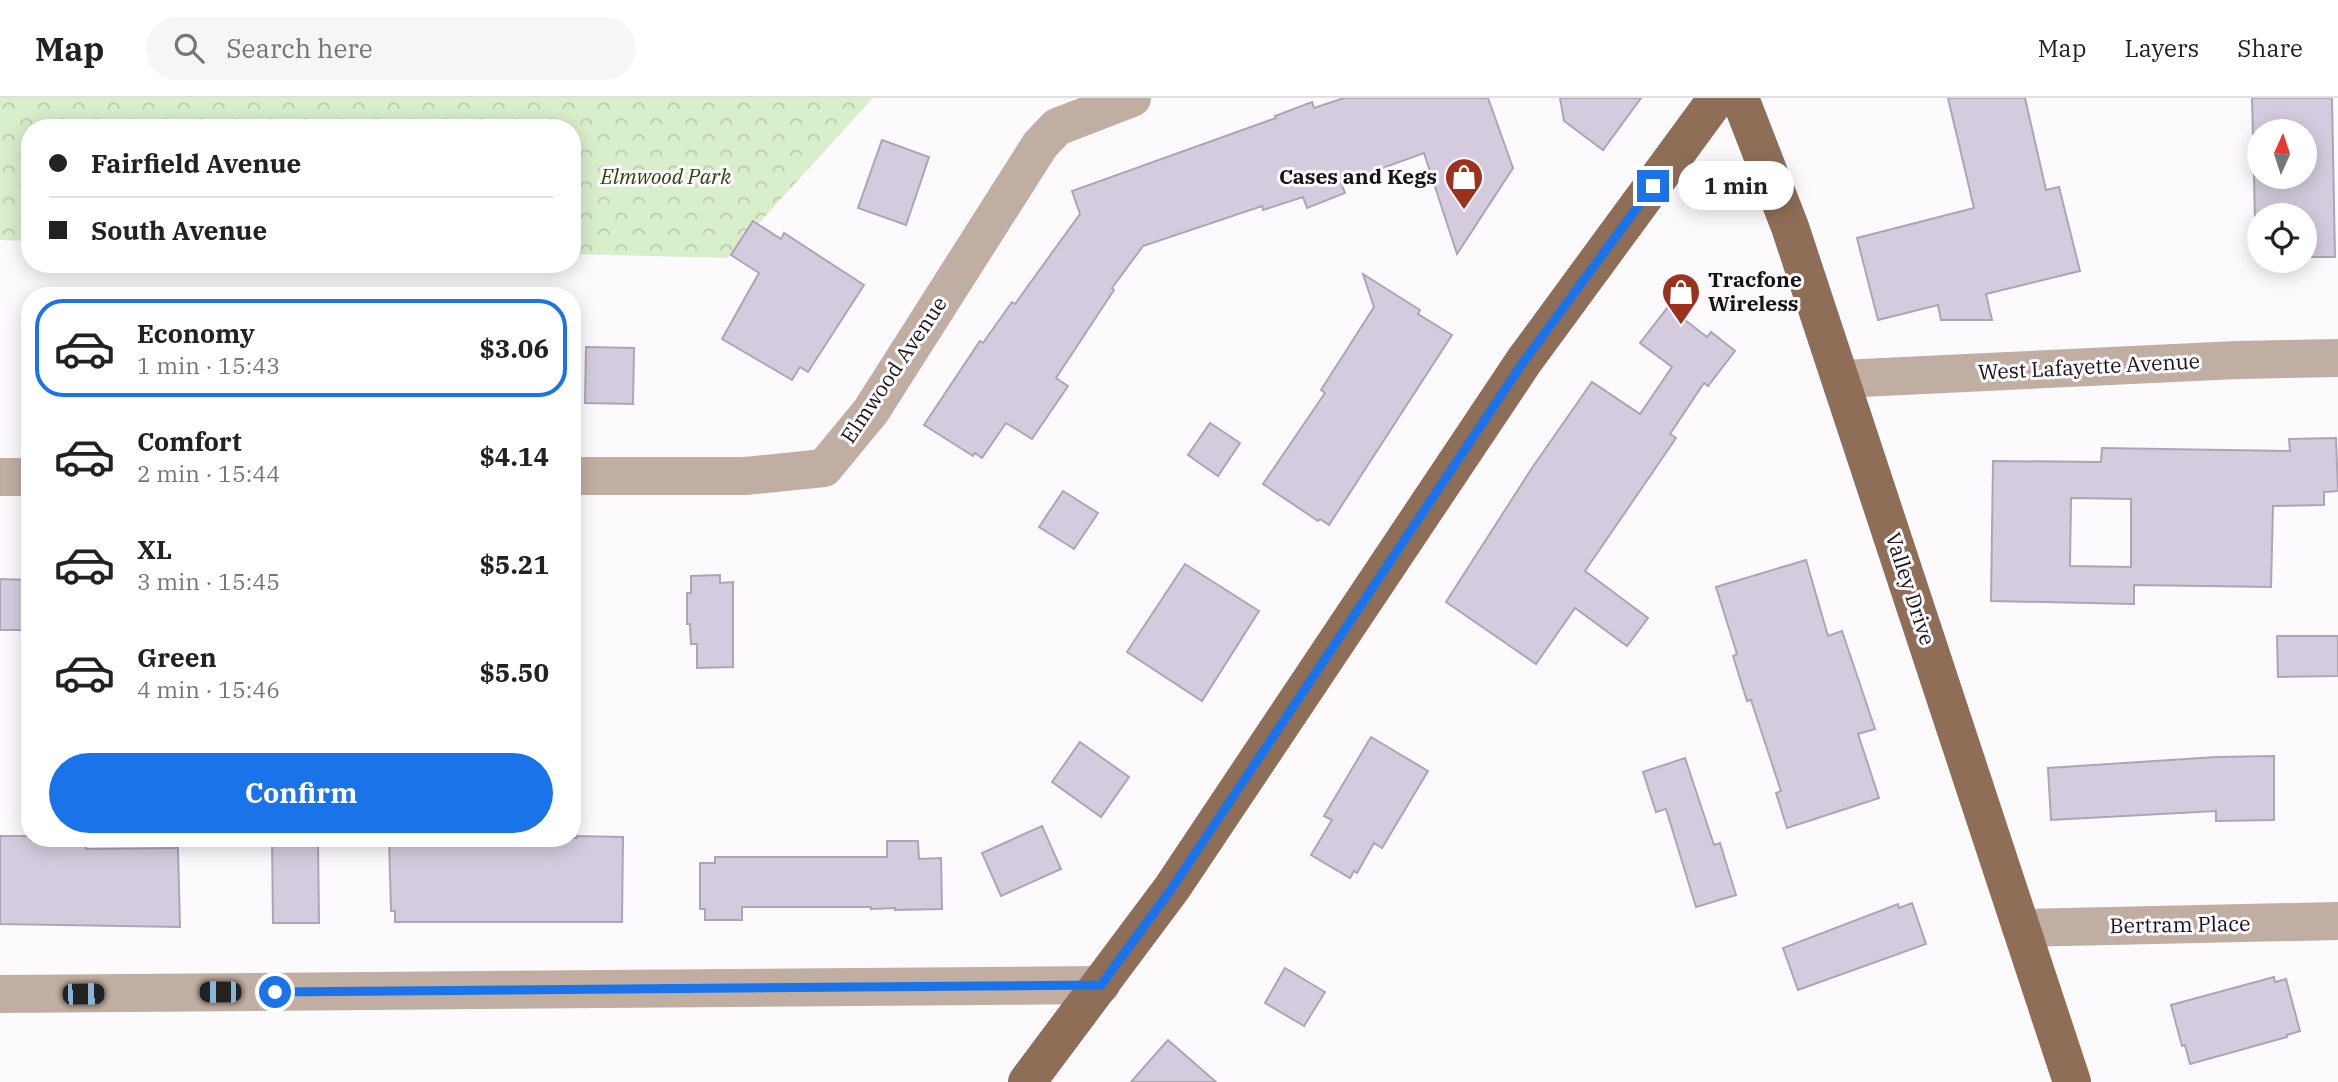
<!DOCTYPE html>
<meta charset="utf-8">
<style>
:root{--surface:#fff;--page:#f6f6f6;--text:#222;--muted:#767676;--line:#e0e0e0;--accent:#1a73e8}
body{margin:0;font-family:"IBM Plex Serif",serif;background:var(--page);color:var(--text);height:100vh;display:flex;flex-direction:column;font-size:26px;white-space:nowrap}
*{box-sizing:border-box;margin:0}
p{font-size:23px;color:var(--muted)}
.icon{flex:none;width:38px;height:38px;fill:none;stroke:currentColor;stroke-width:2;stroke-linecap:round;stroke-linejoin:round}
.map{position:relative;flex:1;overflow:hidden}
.details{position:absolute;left:21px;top:189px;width:560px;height:560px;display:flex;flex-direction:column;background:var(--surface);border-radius:28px;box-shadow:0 4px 18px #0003}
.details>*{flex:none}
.banner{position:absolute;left:21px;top:21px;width:560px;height:154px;border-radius:28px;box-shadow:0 4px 18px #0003;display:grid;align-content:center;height:154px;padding:0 28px;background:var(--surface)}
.needle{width:46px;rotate:3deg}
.fabs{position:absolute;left:2247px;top:21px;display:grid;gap:14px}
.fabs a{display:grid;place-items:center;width:70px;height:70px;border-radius:50%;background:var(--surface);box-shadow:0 4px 18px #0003;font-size:35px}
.end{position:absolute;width:32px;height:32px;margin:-16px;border:9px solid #1a73e8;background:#fff;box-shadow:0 0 0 4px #fff}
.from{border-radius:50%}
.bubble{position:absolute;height:49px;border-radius:24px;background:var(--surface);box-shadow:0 4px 18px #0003;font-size:23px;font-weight:700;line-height:49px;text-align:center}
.car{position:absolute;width:21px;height:42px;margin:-21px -10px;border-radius:9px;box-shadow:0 0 5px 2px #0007;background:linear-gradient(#222 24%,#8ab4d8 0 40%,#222 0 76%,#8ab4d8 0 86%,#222 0)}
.banner b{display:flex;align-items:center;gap:24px;height:66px;font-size:26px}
.banner b+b{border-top:2px solid var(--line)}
.banner i{width:18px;height:18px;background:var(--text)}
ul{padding:12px 0 0;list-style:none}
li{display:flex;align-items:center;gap:21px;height:98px;margin:0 14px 10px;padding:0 14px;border:4px solid transparent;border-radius:28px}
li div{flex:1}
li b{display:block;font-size:26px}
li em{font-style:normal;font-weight:700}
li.on{border-color:var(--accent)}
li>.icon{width:63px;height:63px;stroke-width:1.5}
.cta{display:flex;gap:14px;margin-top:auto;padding:14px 28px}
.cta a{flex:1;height:80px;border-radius:42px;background:var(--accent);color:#fff;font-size:28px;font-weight:700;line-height:80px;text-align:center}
header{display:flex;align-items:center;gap:42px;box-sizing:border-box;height:98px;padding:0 35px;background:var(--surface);border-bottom:2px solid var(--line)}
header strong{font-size:33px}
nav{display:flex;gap:38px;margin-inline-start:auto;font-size:24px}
.search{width:490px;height:63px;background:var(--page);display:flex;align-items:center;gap:18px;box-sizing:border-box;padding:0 24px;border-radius:38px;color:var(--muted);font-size:26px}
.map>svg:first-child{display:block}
.park{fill:url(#park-crowns)}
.building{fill:#d4ccde;stroke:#ada4b6;stroke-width:2;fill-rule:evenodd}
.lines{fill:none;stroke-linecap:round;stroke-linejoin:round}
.minor{stroke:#c1aea2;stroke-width:38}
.major{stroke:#8f6e58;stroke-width:38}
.route{stroke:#1a73e8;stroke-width:9}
.labels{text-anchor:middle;stroke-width:6;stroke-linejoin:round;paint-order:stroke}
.park-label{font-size:21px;font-style:italic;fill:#284508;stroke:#fdfafd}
.poi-label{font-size:21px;font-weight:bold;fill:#171217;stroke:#fdfafd;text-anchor:end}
.street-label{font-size:21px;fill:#171217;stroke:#fdfafd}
</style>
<header>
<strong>Map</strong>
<div class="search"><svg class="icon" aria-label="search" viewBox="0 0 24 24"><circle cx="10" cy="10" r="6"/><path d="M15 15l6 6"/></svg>Search here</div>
<nav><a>Map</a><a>Layers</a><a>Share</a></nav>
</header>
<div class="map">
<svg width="2338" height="984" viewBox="0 0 2338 984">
<defs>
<pattern id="park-crowns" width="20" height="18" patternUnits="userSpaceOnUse" patternTransform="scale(1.75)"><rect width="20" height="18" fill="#d9eecb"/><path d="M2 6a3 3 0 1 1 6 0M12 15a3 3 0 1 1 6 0" fill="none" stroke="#bacbae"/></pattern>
</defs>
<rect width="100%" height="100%" fill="#fdfafd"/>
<!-- park -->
<path class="park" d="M 0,0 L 873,0 L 727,160 L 572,156 L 572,30 L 30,30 L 30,143 L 0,142 Z"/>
<!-- building -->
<g class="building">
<path d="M 1344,0 L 1488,0 L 1513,70 L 1457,156 L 1424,55 L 1341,85 L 1345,95 L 1307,110 L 1303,99 L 1263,112 L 1262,108 L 1143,148 L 1112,190 L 1114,192 L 1056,280 L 1068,288 L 1032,341 L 1006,325 L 982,360 L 975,355 L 973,358 L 924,327 L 980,243 L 983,245 L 1012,204 L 1015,206 L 1080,116 L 1072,93 L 1276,20 L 1275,18 L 1312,4 L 1314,10 Z"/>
<path d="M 1560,0 L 1641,0 L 1603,52 L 1564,23 Z"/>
<path d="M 1948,0 L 2025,0 L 2046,92 L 2059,89 L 2080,173 L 1986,196 L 1992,222 L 1941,222 L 1938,207 L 1878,222 L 1857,140 L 1974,110 Z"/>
<path d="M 2252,0 L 2332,0 L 2335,159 L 2305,159 L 2305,117 L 2259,117 L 2259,160 L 2256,160 ZM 2259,33 L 2305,33 L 2305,79 L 2259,79 Z"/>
<path d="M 882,42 L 929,59 L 906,127 L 858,110 Z"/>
<path d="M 753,123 L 781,141 L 784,135 L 864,187 L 808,274 L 800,269 L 792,282 L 722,241 L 759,175 L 731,157 Z"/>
<path d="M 1363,176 L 1420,212 L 1418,216 L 1452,237 L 1329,427 L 1320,421 L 1318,423 L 1263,386 L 1325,295 L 1321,292 L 1374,209 Z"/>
<path d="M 1668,209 L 1707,239 L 1711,234 L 1735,253 L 1708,288 L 1704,285 L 1670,336 L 1676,340 L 1585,473 L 1648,520 L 1627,548 L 1575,510 L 1536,566 L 1446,504 L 1532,370 L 1592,284 L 1640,316 L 1672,269 L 1640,245 Z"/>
<path d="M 586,249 L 634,250 L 633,306 L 585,305 Z"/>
<path d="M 1210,325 L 1240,345 L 1218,378 L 1188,357 Z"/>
<path d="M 2336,340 L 2338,393 L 2324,394 L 2324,407 L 2273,408 L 2271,489 L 2134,487 L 2134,506 L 1991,503 L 1993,363 L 2101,364 L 2102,350 L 2290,353 L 2289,341 ZM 2071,400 L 2131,401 L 2131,469 L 2070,468 Z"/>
<path d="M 1063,393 L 1098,415 L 1074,451 L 1039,429 Z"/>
<path d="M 1806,462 L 1828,538 L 1842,533 L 1875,631 L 1858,636 L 1879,700 L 1787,730 L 1776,695 L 1781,693 L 1751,602 L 1747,603 L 1733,558 L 1737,556 L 1716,489 Z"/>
<path d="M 1185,466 L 1259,513 L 1202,603 L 1127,554 Z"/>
<path d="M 720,477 L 720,485 L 733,484 L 733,569 L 697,570 L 697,546 L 691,546 L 690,526 L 687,526 L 687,495 L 691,495 L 691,478 Z"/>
<path d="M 0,481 L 30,482 L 30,532 L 0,532 Z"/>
<path d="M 2277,538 L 2338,538 L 2338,578 L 2278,579 Z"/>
<path d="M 1371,639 L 1428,673 L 1382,750 L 1374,745 L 1357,775 L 1354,773 L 1350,780 L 1311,757 L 1332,722 L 1324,718 Z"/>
<path d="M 1080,644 L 1129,679 L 1101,719 L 1052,684 Z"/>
<path d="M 2274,658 L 2274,722 L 2216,723 L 2216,713 L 2051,722 L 2048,670 L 2216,659 Z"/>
<path d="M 1685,660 L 1714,747 L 1720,745 L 1736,797 L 1696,809 L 1666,711 L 1656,714 L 1643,674 Z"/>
<path d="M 1042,728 L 1061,771 L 1001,798 L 982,755 Z"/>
<path d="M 0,738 L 30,738 L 30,742 L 86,744 L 86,751 L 178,750 L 180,829 L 0,826 Z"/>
<path d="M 577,738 L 623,739 L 622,824 L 395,824 L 395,813 L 391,813 L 389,740 L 577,740 Z"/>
<path d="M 272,741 L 318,741 L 319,825 L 273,825 Z"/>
<path d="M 887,743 L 918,743 L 919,761 L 941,760 L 942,811 L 895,812 L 895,810 L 871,811 L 871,809 L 742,809 L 742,822 L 705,822 L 705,811 L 700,811 L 700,765 L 715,765 L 715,759 L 887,759 Z"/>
<path d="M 1912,805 L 1926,846 L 1798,892 L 1783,850 L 1898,806 L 1899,810 Z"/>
<path d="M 1285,870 L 1325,894 L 1304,928 L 1265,905 Z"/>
<path d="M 2274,879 L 2275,884 L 2286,881 L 2300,933 L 2287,937 L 2287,939 L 2190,966 L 2185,947 L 2182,948 L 2171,907 Z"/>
<path d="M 1168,942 L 1216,984 L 1131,984 Z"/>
</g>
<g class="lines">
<!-- minor -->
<g class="minor">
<path d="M 1841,281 L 2237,262 L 2338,260"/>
<path d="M 572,378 L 745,378 L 824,370 L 871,313 L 1040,47 L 1057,29 L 1132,0"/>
<path d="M 0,379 L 30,379"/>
<path d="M 2021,830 L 2338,823"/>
<path d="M 0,896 L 1101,887"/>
</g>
<!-- major -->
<g class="major">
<path d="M 1740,0 L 1790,129 L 2072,984"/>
<path d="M 1027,984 L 1172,790 L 1524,263 L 1717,0"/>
</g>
</g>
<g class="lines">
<!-- route -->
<path class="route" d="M 275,894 L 1101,887 L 1172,790 L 1524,263 L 1653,88"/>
</g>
<!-- icons -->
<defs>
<symbol id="shop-pin" viewBox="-11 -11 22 30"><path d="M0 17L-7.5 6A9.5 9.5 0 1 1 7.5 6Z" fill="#9b321d" stroke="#fdfafd"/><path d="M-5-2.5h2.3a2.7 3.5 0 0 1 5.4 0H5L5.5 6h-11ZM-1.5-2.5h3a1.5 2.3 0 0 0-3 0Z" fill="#fff"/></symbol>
</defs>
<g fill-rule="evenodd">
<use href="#shop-pin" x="1442" y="57" width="44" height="60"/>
<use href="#shop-pin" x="1659" y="172" width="44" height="60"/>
</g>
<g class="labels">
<!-- park labels -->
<g class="park-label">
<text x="666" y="86">Elmwood Park</text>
</g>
<!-- poi labels -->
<g class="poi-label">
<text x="1437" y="86">Cases and Kegs</text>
<text x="1708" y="189" text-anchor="start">Tracfone<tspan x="1708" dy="24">Wireless</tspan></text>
</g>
<!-- street labels -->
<g class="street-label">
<text transform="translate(2089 269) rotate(-3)" y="7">West Lafayette Avenue</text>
<text transform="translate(894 272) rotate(-56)" y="7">Elmwood Avenue</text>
<text transform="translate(1910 491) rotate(72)" y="7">Valley Drive</text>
<text transform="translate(2180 827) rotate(-1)" y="7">Bertram Place</text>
</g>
</g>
</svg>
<div class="fabs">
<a><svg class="needle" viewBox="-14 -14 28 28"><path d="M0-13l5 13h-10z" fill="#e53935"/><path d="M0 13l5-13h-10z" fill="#767676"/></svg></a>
<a><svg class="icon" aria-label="locate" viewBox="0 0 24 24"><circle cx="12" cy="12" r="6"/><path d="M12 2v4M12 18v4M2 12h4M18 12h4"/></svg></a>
</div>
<i class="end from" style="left:275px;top:894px"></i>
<i class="end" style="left:1653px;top:88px"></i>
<div class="bubble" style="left:1678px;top:63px;width:116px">1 min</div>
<i class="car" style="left:220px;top:894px;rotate:270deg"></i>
<i class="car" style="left:83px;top:896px;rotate:89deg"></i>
<div class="banner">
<b><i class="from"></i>Fairfield Avenue</b>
<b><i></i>South Avenue</b>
</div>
<section class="details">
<ul>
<li class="on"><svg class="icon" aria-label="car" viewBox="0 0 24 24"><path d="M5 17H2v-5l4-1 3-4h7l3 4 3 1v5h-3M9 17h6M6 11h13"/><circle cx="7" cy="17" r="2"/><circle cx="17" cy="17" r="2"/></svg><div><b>Economy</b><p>1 min · 15:43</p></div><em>$3.06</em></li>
<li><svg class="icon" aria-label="car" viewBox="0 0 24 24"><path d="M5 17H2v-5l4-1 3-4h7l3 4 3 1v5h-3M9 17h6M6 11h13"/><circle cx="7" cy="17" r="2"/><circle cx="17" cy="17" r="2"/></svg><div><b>Comfort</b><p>2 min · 15:44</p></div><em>$4.14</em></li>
<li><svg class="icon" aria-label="car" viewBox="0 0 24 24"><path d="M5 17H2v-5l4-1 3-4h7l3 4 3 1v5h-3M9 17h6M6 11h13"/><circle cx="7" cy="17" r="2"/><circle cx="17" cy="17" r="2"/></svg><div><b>XL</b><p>3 min · 15:45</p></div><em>$5.21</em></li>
<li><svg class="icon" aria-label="car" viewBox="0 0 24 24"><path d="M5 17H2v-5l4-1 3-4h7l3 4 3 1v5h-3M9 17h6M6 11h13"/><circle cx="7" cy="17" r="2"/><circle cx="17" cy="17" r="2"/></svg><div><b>Green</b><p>4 min · 15:46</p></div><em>$5.50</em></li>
</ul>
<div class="cta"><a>Confirm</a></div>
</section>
</div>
